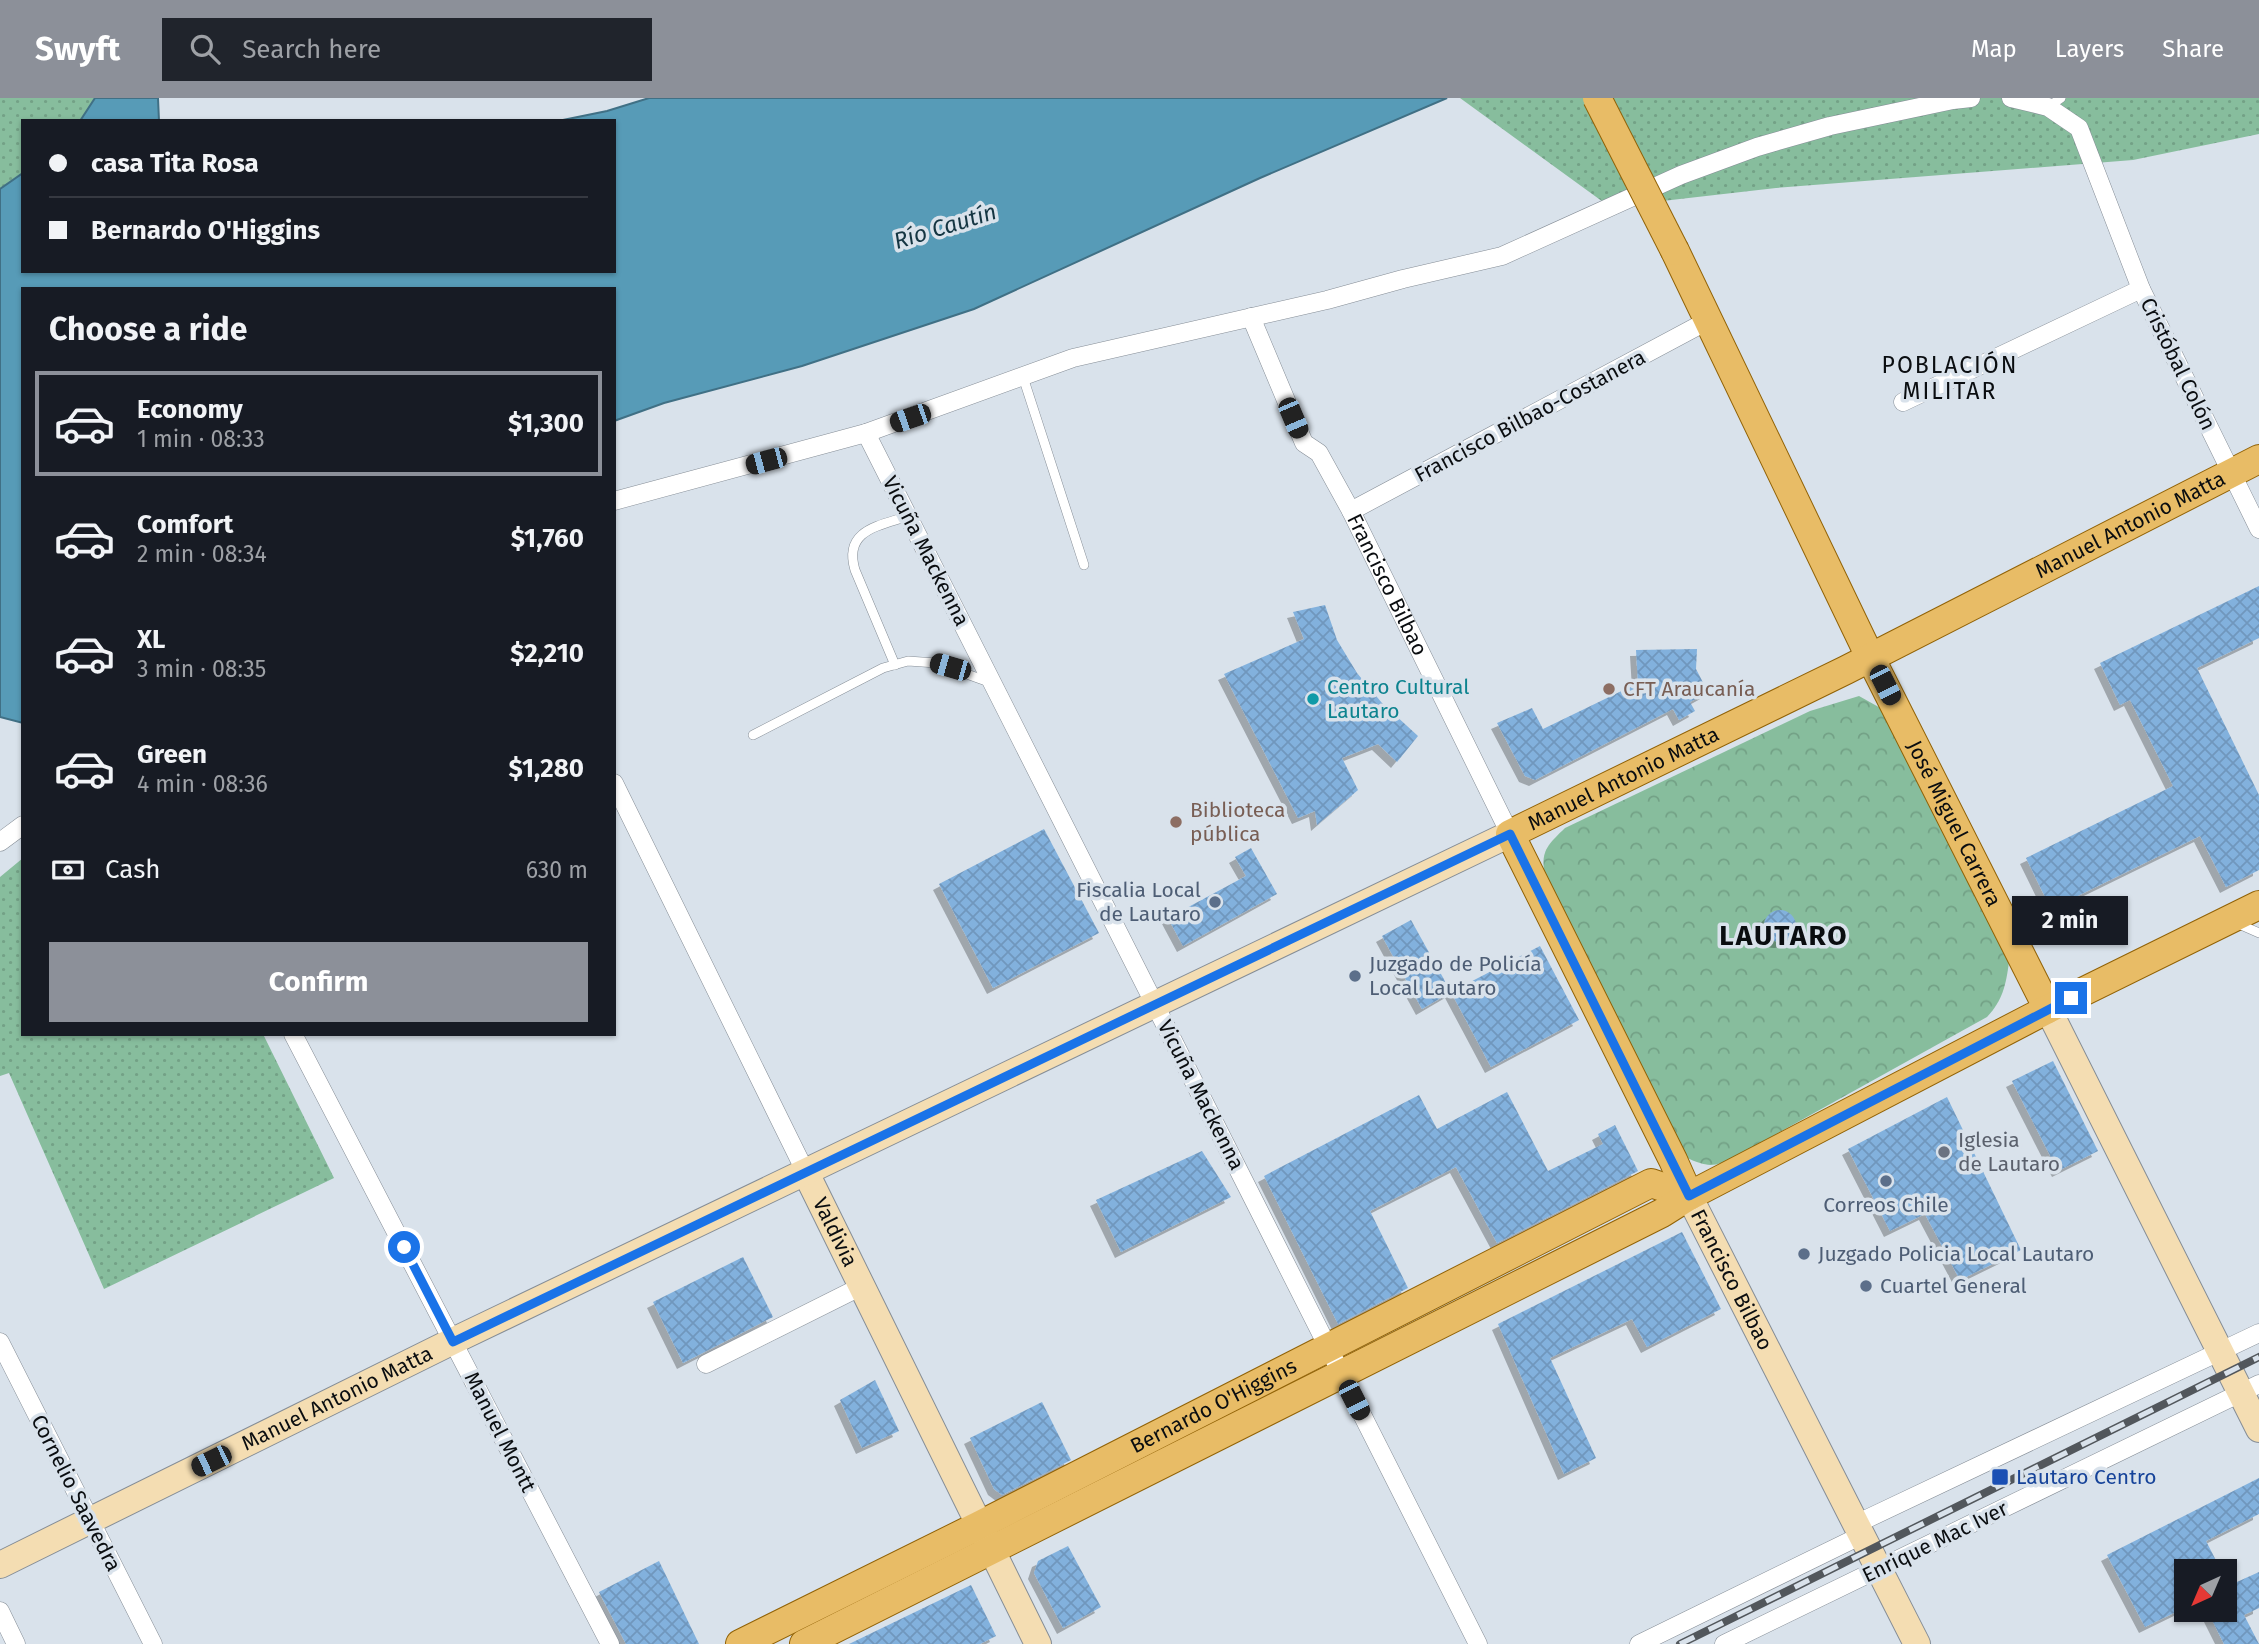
<!DOCTYPE html>
<meta charset="utf-8">
<style>
:root{--surface:#171b24;--page:#20242c;--text:#f1f3f6;--muted:#9ea1a6;--line:#363941;--accent:#8c9099}
body{margin:0;font-family:"Fira Sans",sans-serif;background:var(--page);color:var(--text);height:100vh;display:flex;flex-direction:column;font-size:26px;white-space:nowrap}
*{box-sizing:border-box;margin:0}
p{font-size:23px;color:var(--muted)}
.icon{flex:none;width:38px;height:38px;fill:none;stroke:currentColor;stroke-width:2;stroke-linecap:round;stroke-linejoin:round}
.map{position:relative;flex:1;overflow:hidden}
.details{position:absolute;left:21px;top:189px;width:595px;height:749px;display:flex;flex-direction:column;background:var(--surface);border-radius:0px;box-shadow:0 2px 5px #0004}
.details>*{flex:none}
.top-card{position:absolute;left:21px;top:21px;width:595px;height:154px;border-radius:0px;box-shadow:0 2px 5px #0004;display:grid;align-content:center;height:154px;padding:0 28px;background:var(--surface)}
.needle{width:46px;rotate:224deg}
.buttons{position:absolute;left:2174px;top:1461px;display:grid;gap:14px}
.buttons a{display:grid;place-items:center;width:63px;height:63px;border-radius:0px;background:var(--surface);box-shadow:0 2px 5px #0004;font-size:35px}
.end{position:absolute;width:32px;height:32px;margin:-16px;border:9px solid #1a73e8;background:#fff;box-shadow:0 0 0 4px #fff}
.from{border-radius:50%}
.bubble{position:absolute;height:49px;border-radius:0px;background:var(--surface);box-shadow:0 2px 5px #0004;font-size:23px;font-weight:700;line-height:49px;text-align:center}
.car{position:absolute;width:21px;height:42px;margin:-21px -10px;border-radius:9px;box-shadow:0 0 5px 2px #0007;background:linear-gradient(#222 24%,#8ab4d8 0 40%,#222 0 76%,#8ab4d8 0 86%,#222 0)}
.top-card b{display:flex;align-items:center;gap:24px;height:66px;font-size:26px}
.top-card b+b{border-top:2px solid var(--line)}
.top-card i{width:18px;height:18px;background:var(--text)}
ul{padding:0;list-style:none}
li{display:flex;align-items:center;gap:21px;height:105px;margin:0 14px 10px;padding:0 14px;border:4px solid transparent;border-radius:0px}
li div{flex:1}
li b{display:block;font-size:26px}
li em{font-style:normal;font-weight:700}
li.current{border-color:var(--accent)}
li>.icon{width:63px;height:63px;stroke-width:1.5}
h2{padding:0 28px;font-size:32px;line-height:84px}
.pay{display:flex;align-items:center;gap:18px;height:77px;padding:0 28px;font-size:26px}
.pay p{margin-inline-start:auto}
.action{display:flex;gap:14px;margin-top:auto;padding:14px 28px}
.action a{flex:1;height:80px;border-radius:0px;background:var(--accent);color:#fff;font-size:28px;font-weight:700;line-height:80px;text-align:center}
header{display:flex;align-items:center;gap:42px;box-sizing:border-box;height:98px;padding:0 35px;background:var(--accent);color:#fff}
header strong{font-size:33px}
nav{display:flex;gap:38px;margin-inline-start:auto;font-size:24px}
.search{width:490px;height:63px;background:var(--page);display:flex;align-items:center;gap:18px;box-sizing:border-box;padding:0 24px;border-radius:0px;color:var(--muted);font-size:26px}
.map>svg:first-child{display:block}
.grass{fill:url(#grass-dots)}
.park{fill:url(#park-crowns)}
.water{fill:#579bb7;stroke:#407085;stroke-width:2}
.building{fill:url(#building-cross-hatch);filter:url(#shadow)}
.lines{fill:none;stroke-linecap:round;stroke-linejoin:round}
.lane-casing{stroke:#858d96;stroke-width:10}
.street-casing{stroke:#858d96;stroke-width:19}
.secondary-casing{stroke:#858d96;stroke-width:28}
.primary-casing{stroke:#916206;stroke-width:30}
.lane{stroke:#fff;stroke-width:9}
.street{stroke:#fff;stroke-width:18}
.secondary{stroke:#f4ddb2;stroke-width:26}
.primary{stroke:#e8bc66;stroke-width:28}
.rail-casing{stroke:#52575c;stroke-width:8}
.rail{stroke:#d9e2eb;stroke-width:5;stroke-dasharray:16;stroke-linecap:butt}
.primary-bridge-casing{stroke:#916206;stroke-width:30;stroke-linecap:butt}
.primary-bridge{stroke:#e8bc66;stroke-width:28}
.route{stroke:#1a73e8;stroke-width:9}
.education-dot{fill:#8d6e63;stroke:#d9e2eb;stroke-width:2.5}
.culture-dot{fill:#0f9aa8;stroke:#d9e2eb;stroke-width:2.5}
.service-dot{fill:#5c6f8a;stroke:#d9e2eb;stroke-width:2.5}
.worship-dot{fill:#6b7280;stroke:#d9e2eb;stroke-width:2.5}
.transit-dot{fill:#1a4fb4;stroke:#d9e2eb;stroke-width:2.5}
.labels{text-anchor:middle;stroke-width:7;stroke-linejoin:round;paint-order:stroke}
.street-label{font-size:21px;fill:#0a0d10;stroke:#d9e2eb}
.culture-label{font-size:21px;fill:#0d838f;stroke:#d9e2eb;text-anchor:start}
.education-label{font-size:21px;fill:#785e54;stroke:#d9e2eb;text-anchor:start}
.service-label{font-size:21px;fill:#4e5e75;stroke:#d9e2eb;text-anchor:start}
.worship-label{font-size:21px;fill:#5b616d;stroke:#d9e2eb;text-anchor:start}
.transit-label{font-size:21px;fill:#164399;stroke:#d9e2eb;text-anchor:start}
.water-label{font-size:23px;font-style:italic;fill:#143542;stroke:#d9e2eb}
.neighbourhood-label{font-size:23px;letter-spacing:2px;fill:#0a0d10;stroke:#d9e2eb}
.district-label{font-size:28px;font-weight:bold;letter-spacing:2px;fill:#0a0d10;stroke:#d9e2eb}
</style>
<header>
<strong>Swyft</strong>
<div class="search"><svg class="icon" aria-label="search" viewBox="0 0 24 24"><circle cx="10" cy="10" r="6"/><path d="M15 15l6 6"/></svg>Search here</div>
<nav><a>Map</a><a>Layers</a><a>Share</a></nav>
</header>
<div class="map">
<svg width="2259" height="1546" viewBox="0 0 2259 1546">
<defs>
<pattern id="grass-dots" width="8" height="8" patternUnits="userSpaceOnUse" patternTransform="scale(1.75)"><rect width="8" height="8" fill="#87bd9d"/><path d="M2 2h.1M6 6h.1" fill="none" stroke="#73a186" stroke-width="1.8" stroke-linecap="round"/></pattern>
<pattern id="park-crowns" width="20" height="18" patternUnits="userSpaceOnUse" patternTransform="scale(1.75)"><rect width="20" height="18" fill="#87bd9d"/><path d="M2 6a3 3 0 1 1 6 0M12 15a3 3 0 1 1 6 0" fill="none" stroke="#73a186"/></pattern>
<pattern id="building-cross-hatch" width="8" height="8" patternUnits="userSpaceOnUse" patternTransform="scale(1.75)"><rect width="8" height="8" fill="#82b1dd"/><path d="M0 0l8 8M0 8l8-8" fill="none" stroke="#6f97bd"/></pattern>
<filter id="shadow"><feDropShadow dx="-6" dy="6" stdDeviation="0" flood-color="#0004"/></filter>
</defs>
<rect width="100%" height="100%" fill="#d9e2eb"/>
<!-- grass -->
<g class="grass">
<path d="M 0,0 L 95,0 L 80,23 L 23,23 L 23,75 L 0,91 Z"/>
<path d="M 1460,0 L 2259,0 L 2259,36 L 2133,62 L 1776,90 L 1610,109 Z"/>
<path d="M 23,760 L 23,936 L 263,936 L 334,1080 L 104,1191 L 9,975 L 0,978 L 0,779 Z"/>
</g>
<!-- park -->
<path class="park" d="M 1859,598 L 1884,612 L 2009,864 C 2006,886 2003,902 1987,919 L 1735,1059 C 1713,1070 1707,1069 1685,1059 L 1546,784 C 1540,755 1544,750 1565,730 L 1810,613 Z"/>
<!-- water -->
<g class="water">
<path d="M 95,0 L 158,0 L 159,23 L 80,23 Z"/>
<path d="M 649,0 L 1447,0 L 1260,80 L 974,211 L 802,268 L 664,305 L 614,323 L 614,191 L 23,191 L 23,625 L 0,619 L 0,91 L 23,75 L 23,173 L 614,173 L 614,23 L 558,23 L 607,13 Z"/>
</g>
<!-- building -->
<g class="building">
<path d="M 2259,488 L 2259,540 L 2197,570 L 2259,697 L 2259,772 L 2226,789 L 2200,738 L 2051,811 L 2026,760 L 2173,688 L 2130,602 L 2120,607 L 2100,565 Z"/>
<path d="M 1325,507 L 1337,542 L 1357,575 L 1382,605 L 1418,638 L 1397,664 L 1378,646 L 1342,660 L 1358,692 L 1317,727 L 1315,713 L 1298,720 L 1224,576 L 1304,541 L 1293,514 Z"/>
<path d="M 1697,551 L 1696,571 L 1708,594 L 1690,604 L 1695,613 L 1679,622 L 1673,611 L 1535,682 L 1525,678 L 1497,625 L 1532,610 L 1543,631 L 1638,585 L 1636,552 Z"/>
<path d="M 1044,731 L 1099,835 L 993,890 L 939,786 Z"/>
<path d="M 1251,750 L 1277,796 L 1183,848 L 1168,820 L 1246,778 L 1235,759 Z"/>
<circle cx="1780" cy="828" r="16"/>
<path d="M 1411,822 L 1451,894 L 1422,911 L 1382,838 Z"/>
<path d="M 1540,848 L 1579,922 L 1491,969 L 1451,894 Z"/>
<path d="M 2053,963 L 2098,1053 L 2058,1073 L 2012,983 Z"/>
<path d="M 1507,994 L 1548,1073 L 1603,1046 L 1598,1036 L 1615,1027 L 1638,1073 L 1497,1145 L 1456,1069 L 1370,1113 L 1408,1190 L 1338,1226 L 1264,1078 L 1419,997 L 1437,1031 Z"/>
<path d="M 1947,999 L 2021,1152 L 1960,1182 L 1925,1116 L 1890,1133 L 1848,1051 Z"/>
<path d="M 1202,1053 L 1231,1099 L 1121,1154 L 1096,1102 Z"/>
<path d="M 1682,1134 L 1721,1211 L 1647,1249 L 1632,1221 L 1550,1260 L 1596,1360 L 1564,1376 L 1498,1226 Z"/>
<path d="M 743,1159 L 773,1219 L 683,1265 L 653,1204 Z"/>
<path d="M 875,1282 L 899,1333 L 862,1350 L 840,1302 Z"/>
<path d="M 1042,1304 L 1071,1362 L 1002,1397 L 994,1391 L 970,1340 Z"/>
<path d="M 2259,1380 L 2259,1416 L 2206,1443 L 2222,1474 L 2186,1474 L 2186,1509 L 2145,1529 L 2107,1457 Z"/>
<path d="M 1068,1448 L 1101,1509 L 1063,1530 L 1034,1475 L 1038,1463 Z"/>
<path d="M 659,1463 L 699,1546 L 626,1546 L 599,1494 Z"/>
<path d="M 2259,1474 L 2259,1510 L 2244,1517 L 2259,1546 L 2224,1546 L 2207,1512 L 2224,1512 L 2224,1480 L 2228,1488 Z"/>
<path d="M 971,1487 L 996,1538 L 980,1546 L 849,1546 Z"/>
</g>
<g class="lines">
<defs>
<g id="lane">
<path d="M 2048,9 L 2061,0"/>
<path d="M 1023,279 L 1084,467"/>
<path d="M 895,567 L 855,472 C 843,432 879,428 908,418"/>
<path d="M 753,637 L 883,570 L 908,563 L 936,565 L 989,584"/>
<path d="M 2234,824 L 2259,835"/>
</g>
<g id="street">
<path d="M 2011,0 L 2048,9 L 2079,30 L 2141,191 L 2259,431"/>
<path id="s1" d="M 1251,219 L 1304,345 L 1319,355 L 1351,413 L 1510,736"/>
<path d="M 1903,304 L 2141,191"/>
<path d="M 866,335 L 1478,1546"/>
<path d="M 614,403 L 866,335 L 1073,260 L 1327,202 L 1403,181 L 1502,158 L 1681,77 L 1757,49 L 1830,28 L 1953,2 L 1971,0"/>
<path d="M 1351,413 L 1709,222"/>
<path d="M 614,685 L 806,1075"/>
<path d="M 0,744 L 23,727"/>
<path d="M 293,936 L 610,1546"/>
<path d="M 0,1244 L 153,1546"/>
<path d="M 706,1266 L 862,1188"/>
<path d="M 1856,1426 L 2259,1235"/>
<path d="M 0,1513 L 16,1546"/>
<path d="M 1639,1546 L 1862,1437"/>
<path d="M 1724,1546 L 2259,1286"/>
</g>
<g id="secondary">
<path d="M 2048,911 L 2259,1331"/>
<path id="s2" d="M 806,1075 L 1038,1546"/>
<path id="s3" d="M 1689,1098 L 1917,1546"/>
<path id="s4" d="M 0,1467 L 453,1243 L 1510,736"/>
</g>
<g id="primary">
<path id="s5" d="M 1675,153 L 1870,559 L 2048,911"/>
<path id="s6" d="M 1689,1098 L 1673,1062 L 1510,736 L 1846,572 L 2259,361"/>
<path id="s7" d="M 740,1546 L 980,1427 L 1651,1085 L 1689,1098"/>
<path d="M 804,1546 L 1662,1115 L 1689,1098 L 2048,911 L 2259,807"/>
</g>
</defs>
<!-- lane casing -->
<use href="#lane" class="lane-casing"/>
<!-- street casing -->
<use href="#street" class="street-casing"/>
<!-- secondary casing -->
<use href="#secondary" class="secondary-casing"/>
<!-- primary casing -->
<use href="#primary" class="primary-casing"/>
<!-- lane -->
<use href="#lane" class="lane"/>
<!-- street -->
<use href="#street" class="street"/>
<!-- secondary -->
<use href="#secondary" class="secondary"/>
<!-- primary -->
<use href="#primary" class="primary"/>
<defs>
<path id="rail" d="M 1680,1546 L 2259,1259"/>
</defs>
<!-- rail casing -->
<use href="#rail" class="rail-casing"/>
<!-- rail -->
<use href="#rail" class="rail"/>
<defs>
<path id="primary-bridge" d="M 1597,0 L 1675,153"/>
</defs>
<!-- primary-bridge casing -->
<use href="#primary-bridge" class="primary-bridge-casing"/>
<!-- primary-bridge -->
<use href="#primary-bridge" class="primary-bridge"/>
</g>
<g class="lines">
<!-- route -->
<path class="route" d="M 404,1149 L 453,1244 L 1510,736 L 1689,1098 L 2071,900"/>
</g>
<!-- markers -->
<g class="education-dot">
<circle cx="1609" cy="591" r="7"/>
<circle cx="1176" cy="724" r="7"/>
</g>
<circle class="culture-dot" cx="1313" cy="601" r="7"/>
<g class="service-dot">
<circle cx="1215" cy="804" r="7"/>
<circle cx="1355" cy="878" r="7"/>
<circle cx="1886" cy="1083" r="7"/>
<circle cx="1804" cy="1156" r="7"/>
<circle cx="1866" cy="1188" r="7"/>
</g>
<circle class="worship-dot" cx="1944" cy="1054" r="7"/>
<rect class="transit-dot" x="1991" y="1370" width="18" height="18" rx="3.5"/>
<g class="labels">
<!-- street labels -->
<g class="street-label">
<text transform="translate(2178 266) rotate(64)" y="7">Cristóbal Colón</text>
<text transform="translate(1530 318) rotate(-28)" y="7">Francisco Bilbao-Costanera</text>
<text dy="7" stroke="none"><textPath href="#s6" startOffset="1097">Manuel Antonio Matta</textPath></text>
<text transform="translate(926 453) rotate(63)" y="7">Vicuña Mackenna</text>
<text dy="7" stroke="none"><textPath href="#s1" startOffset="303">Francisco Bilbao</textPath></text>
<text dy="7" stroke="none"><textPath href="#s6" startOffset="530">Manuel Antonio Matta</textPath></text>
<text dy="7" stroke="none"><textPath href="#s5" startOffset="637">José Miguel Carrera</textPath></text>
<text transform="translate(1201 997) rotate(63)" y="7">Vicuña Mackenna</text>
<text dy="7" stroke="none"><textPath href="#s2" startOffset="66">Valdivia</textPath></text>
<text dy="7" stroke="none"><textPath href="#s3" startOffset="94">Francisco Bilbao</textPath></text>
<text dy="7" stroke="none"><textPath href="#s4" startOffset="376">Manuel Antonio Matta</textPath></text>
<text dy="7" stroke="none"><textPath href="#s7" startOffset="530">Bernardo O'Higgins</textPath></text>
<text transform="translate(500 1334) rotate(63)" y="7">Manuel Montt</text>
<text transform="translate(76 1395) rotate(63)" y="7">Cornelio Saavedra</text>
<text transform="translate(1935 1444) rotate(-26)" y="7">Enrique Mac Iver</text>
</g>
<!-- culture labels -->
<g class="culture-label">
<text x="1327" y="596">Centro Cultural<tspan x="1327" dy="24">Lautaro</tspan></text>
</g>
<!-- education labels -->
<g class="education-label">
<text x="1623" y="598">CFT Araucanía</text>
<text x="1190" y="719">Biblioteca<tspan x="1190" dy="24">pública</tspan></text>
</g>
<!-- service labels -->
<g class="service-label">
<text x="1201" y="799" text-anchor="end">Fiscalia Local<tspan x="1201" dy="24">de Lautaro</tspan></text>
<text x="1369" y="873">Juzgado de Policía<tspan x="1369" dy="24">Local Lautaro</tspan></text>
<text x="1886" y="1114" text-anchor="middle">Correos Chile</text>
<text x="1818" y="1163">Juzgado Policia Local Lautaro</text>
<text x="1880" y="1195">Cuartel General</text>
</g>
<!-- worship labels -->
<g class="worship-label">
<text x="1958" y="1049">Iglesia<tspan x="1958" dy="24">de Lautaro</tspan></text>
</g>
<!-- transit labels -->
<g class="transit-label">
<text x="2016" y="1386">Lautaro Centro</text>
</g>
<!-- water labels -->
<g class="water-label">
<text transform="translate(945 128) rotate(-17)" y="8">Río Cautín</text>
</g>
<!-- neighbourhood labels -->
<g class="neighbourhood-label">
<text x="1950" y="275">POBLACIÓN<tspan x="1950" dy="26">MILITAR</tspan></text>
</g>
<!-- district labels -->
<g class="district-label">
<text x="1784" y="847">LAUTARO</text>
</g>
</g>
</svg>
<div class="buttons">
<a><svg class="needle" viewBox="-14 -14 28 28"><path d="M0-13l5 13h-10z" fill="#e53935"/><path d="M0 13l5-13h-10z" fill="#9ea1a6"/></svg></a>
</div>
<i class="end from" style="left:404px;top:1149px"></i>
<i class="end" style="left:2071px;top:900px"></i>
<div class="bubble" style="left:2012px;top:798px;width:116px">2 min</div>
<i class="car" style="left:910px;top:320px;rotate:251deg"></i>
<i class="car" style="left:1293px;top:320px;rotate:157deg"></i>
<i class="car" style="left:766px;top:363px;rotate:255deg"></i>
<i class="car" style="left:950px;top:569px;rotate:286deg"></i>
<i class="car" style="left:1885px;top:587px;rotate:153deg"></i>
<i class="car" style="left:1354px;top:1302px;rotate:153deg"></i>
<i class="car" style="left:211px;top:1363px;rotate:244deg"></i>
<div class="top-card">
<b><i class="from"></i>casa Tita Rosa</b>
<b><i></i>Bernardo O'Higgins</b>
</div>
<section class="details">
<h2>Choose a ride</h2>
<ul>
<li class="current"><svg class="icon" aria-label="car" viewBox="0 0 24 24"><path d="M5 17H2v-5l4-1 3-4h7l3 4 3 1v5h-3M9 17h6M6 11h13"/><circle cx="7" cy="17" r="2"/><circle cx="17" cy="17" r="2"/></svg><div><b>Economy</b><p>1 min · 08:33</p></div><em>$1,300</em></li>
<li><svg class="icon" aria-label="car" viewBox="0 0 24 24"><path d="M5 17H2v-5l4-1 3-4h7l3 4 3 1v5h-3M9 17h6M6 11h13"/><circle cx="7" cy="17" r="2"/><circle cx="17" cy="17" r="2"/></svg><div><b>Comfort</b><p>2 min · 08:34</p></div><em>$1,760</em></li>
<li><svg class="icon" aria-label="car" viewBox="0 0 24 24"><path d="M5 17H2v-5l4-1 3-4h7l3 4 3 1v5h-3M9 17h6M6 11h13"/><circle cx="7" cy="17" r="2"/><circle cx="17" cy="17" r="2"/></svg><div><b>XL</b><p>3 min · 08:35</p></div><em>$2,210</em></li>
<li><svg class="icon" aria-label="car" viewBox="0 0 24 24"><path d="M5 17H2v-5l4-1 3-4h7l3 4 3 1v5h-3M9 17h6M6 11h13"/><circle cx="7" cy="17" r="2"/><circle cx="17" cy="17" r="2"/></svg><div><b>Green</b><p>4 min · 08:36</p></div><em>$1,280</em></li>
</ul>
<div class="pay"><svg class="icon" aria-label="cash" viewBox="0 0 24 24"><path d="M3 7h18v10H3z"/><circle cx="12" cy="12" r="2"/></svg>Cash<p>630 m</p></div>
<div class="action"><a>Confirm</a></div>
</section>
</div>
